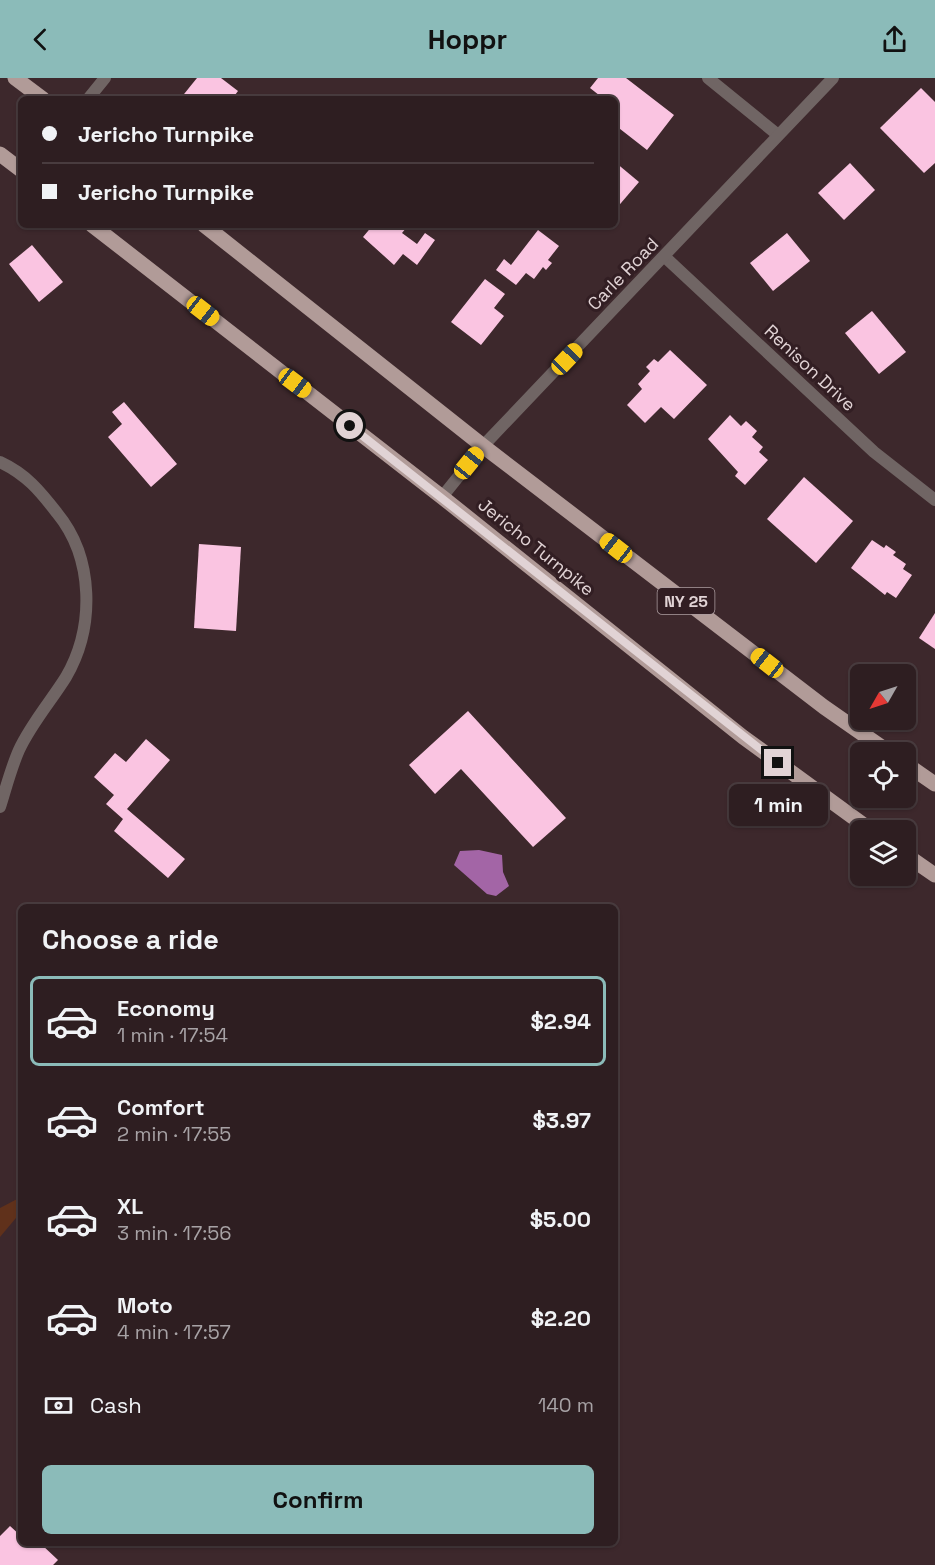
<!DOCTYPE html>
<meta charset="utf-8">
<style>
:root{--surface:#2e1e21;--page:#36272a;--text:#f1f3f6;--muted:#a7a2a5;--line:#493c3f;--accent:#8bbbb9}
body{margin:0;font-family:"Space Grotesk",sans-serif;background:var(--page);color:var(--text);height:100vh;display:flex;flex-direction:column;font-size:22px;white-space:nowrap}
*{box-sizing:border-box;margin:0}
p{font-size:20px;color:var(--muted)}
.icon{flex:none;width:33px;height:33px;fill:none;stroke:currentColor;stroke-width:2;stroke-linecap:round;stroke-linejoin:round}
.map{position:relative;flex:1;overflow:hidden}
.drawer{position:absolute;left:18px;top:826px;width:600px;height:642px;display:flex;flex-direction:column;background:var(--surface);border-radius:9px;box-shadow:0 2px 4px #0004,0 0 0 2px var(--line)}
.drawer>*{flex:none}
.guide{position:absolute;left:18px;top:18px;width:600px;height:132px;border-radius:9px;box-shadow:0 2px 4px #0004,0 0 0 2px var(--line);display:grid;align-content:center;height:132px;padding:0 24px;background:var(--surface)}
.needle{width:39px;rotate:231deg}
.fabs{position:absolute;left:850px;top:586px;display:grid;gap:12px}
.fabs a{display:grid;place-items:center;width:66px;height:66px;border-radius:9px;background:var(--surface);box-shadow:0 2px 4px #0004,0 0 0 2px var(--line);font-size:30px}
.end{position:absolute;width:27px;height:27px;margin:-14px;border:8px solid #e1d3d5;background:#111;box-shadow:0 0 0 3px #111}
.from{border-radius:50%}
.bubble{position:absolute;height:42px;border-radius:9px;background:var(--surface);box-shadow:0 2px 4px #0004,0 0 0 2px var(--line);font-size:20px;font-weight:600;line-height:42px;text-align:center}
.car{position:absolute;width:18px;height:36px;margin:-18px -9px;border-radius:8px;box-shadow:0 0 4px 2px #0007;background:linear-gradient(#f5c518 24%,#345 0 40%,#f5c518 0 76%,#345 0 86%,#f5c518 0)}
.guide b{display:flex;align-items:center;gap:21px;height:57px;font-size:22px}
.guide b+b{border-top:2px solid var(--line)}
.guide i{width:15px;height:15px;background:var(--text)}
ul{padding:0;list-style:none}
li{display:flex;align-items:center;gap:18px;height:90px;margin:0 12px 9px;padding:0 12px;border:3px solid transparent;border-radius:9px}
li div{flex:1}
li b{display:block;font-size:22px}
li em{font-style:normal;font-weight:600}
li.active{border-color:var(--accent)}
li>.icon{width:54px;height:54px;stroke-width:1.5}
h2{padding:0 24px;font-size:27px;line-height:72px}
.pay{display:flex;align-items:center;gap:15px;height:66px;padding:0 24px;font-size:22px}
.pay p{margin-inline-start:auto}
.button{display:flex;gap:12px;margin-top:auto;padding:12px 24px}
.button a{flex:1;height:69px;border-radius:9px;background:var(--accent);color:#111;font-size:24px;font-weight:600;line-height:69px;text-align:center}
header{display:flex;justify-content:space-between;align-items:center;height:78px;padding:0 24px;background:var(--accent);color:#111;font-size:27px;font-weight:600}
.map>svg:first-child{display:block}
.green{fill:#60311b}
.water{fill:#a365a6}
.building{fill:#fac4e1}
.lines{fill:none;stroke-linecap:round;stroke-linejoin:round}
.minor{stroke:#706564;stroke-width:12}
.tertiary{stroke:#706564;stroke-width:12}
.primary{stroke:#b19b98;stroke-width:15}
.route{stroke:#e1d3d5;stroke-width:8}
.labels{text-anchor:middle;stroke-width:6;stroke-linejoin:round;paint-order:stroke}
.shield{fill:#321e23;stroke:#ac9da0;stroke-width:1.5}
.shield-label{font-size:16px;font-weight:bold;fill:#e1d3d5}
.street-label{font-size:18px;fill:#e1d3d5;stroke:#321e23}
</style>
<header><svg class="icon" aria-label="back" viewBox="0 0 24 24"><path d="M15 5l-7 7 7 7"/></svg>Hoppr<svg class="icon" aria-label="share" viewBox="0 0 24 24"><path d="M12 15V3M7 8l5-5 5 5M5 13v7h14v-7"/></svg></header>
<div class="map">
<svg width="935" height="1487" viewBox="0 0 935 1487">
<rect width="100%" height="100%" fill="#3d282c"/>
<!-- green -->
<path class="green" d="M 21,1119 L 21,1134 L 0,1159 L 0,1130 Z"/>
<!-- water -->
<path class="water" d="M 479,772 L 502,777 L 503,794 L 509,808 L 496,818 L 487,816 L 454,787 L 460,773 Z"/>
<!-- building -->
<g class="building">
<path d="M 197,0 L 221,0 L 238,13 L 232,21 L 180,21 Z"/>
<path d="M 598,0 L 626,0 L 674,37 L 647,72 L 615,47 L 615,21 L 604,21 L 590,10 Z"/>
<path d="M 921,10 L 935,24 L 935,85 L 924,95 L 880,50 Z"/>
<path d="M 615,84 L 639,104 L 615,132 Z"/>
<path d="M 850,85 L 875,112 L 844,142 L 818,115 Z"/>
<path d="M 373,147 L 392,147 L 396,150 L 403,147 L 406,150 L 402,155 L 417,166 L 425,155 L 435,162 L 417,187 L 403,176 L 394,187 L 363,159 Z"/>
<path d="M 538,152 L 559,168 L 548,182 L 552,185 L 546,192 L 543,189 L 534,201 L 526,195 L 516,207 L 496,192 L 504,181 L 511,187 Z"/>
<path d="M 787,155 L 810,183 L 773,213 L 750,185 Z"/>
<path d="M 32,167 L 63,204 L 39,224 L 9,186 Z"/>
<path d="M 485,201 L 505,216 L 494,230 L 504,238 L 481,267 L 451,244 Z"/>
<path d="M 872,233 L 906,274 L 879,296 L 845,255 Z"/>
<path d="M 670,272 L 707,307 L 674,341 L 661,329 L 645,345 L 627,327 L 642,311 L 638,306 L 650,293 L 646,289 L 654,281 L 658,284 Z"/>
<path d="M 124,324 L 177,386 L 151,409 L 108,359 L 122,346 L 112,334 Z"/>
<path d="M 730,337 L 741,348 L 746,343 L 757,353 L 752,359 L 763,369 L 759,374 L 768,382 L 745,407 L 735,398 L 738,394 L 708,361 Z"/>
<path d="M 804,399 L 853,443 L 816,485 L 767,441 Z"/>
<path d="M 872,462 L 884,470 L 886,467 L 896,474 L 893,477 L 906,486 L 903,491 L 912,497 L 896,520 L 887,514 L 885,517 L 851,490 Z"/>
<path d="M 199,466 L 241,469 L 236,553 L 194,550 Z"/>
<path d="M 935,535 L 935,571 L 919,560 Z"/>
<path d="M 468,633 L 566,740 L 533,769 L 461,691 L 435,716 L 409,687 Z"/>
<path d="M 146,661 L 170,682 L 127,731 L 185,781 L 168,800 L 114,753 L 123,741 L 106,726 L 114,717 L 94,699 L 115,675 L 126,684 Z"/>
<path d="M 10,1448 L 21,1458 L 21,1466 L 41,1466 L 58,1482 L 53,1487 L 0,1487 L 0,1458 Z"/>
</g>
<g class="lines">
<!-- minor -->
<g class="minor">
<path d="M 708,0 L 778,57"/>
<path d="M 88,21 L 105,0"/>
<path d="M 665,179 L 874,374 L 935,422"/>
<path d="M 0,384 C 26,396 40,413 57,435 C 94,480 95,549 66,599 C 51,623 31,646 19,672 C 11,690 6,710 0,729"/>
</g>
<!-- tertiary -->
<path class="tertiary" d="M 442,419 L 483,368 L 833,0"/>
<!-- primary -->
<g class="primary">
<path d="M 15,0 L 43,21"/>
<path d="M 0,76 L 21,92"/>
<path d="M 92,147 L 442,419 L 743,659 L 872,753"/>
<path d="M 204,147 L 483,368 L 824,629 L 890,675"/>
<path d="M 906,686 L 935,706"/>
<path d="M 906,777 L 935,797"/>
</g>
</g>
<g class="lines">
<!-- route -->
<path class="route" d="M 350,348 L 778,685"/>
</g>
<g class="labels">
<!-- shield labels -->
<rect class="shield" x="657.5" y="510" width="57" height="26" rx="4.5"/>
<g class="shield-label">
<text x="686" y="529">NY 25</text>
</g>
<!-- street labels -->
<g class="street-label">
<text transform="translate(623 196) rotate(-46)" y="6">Carle Road</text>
<text transform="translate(810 290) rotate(43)" y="6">Renison Drive</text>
<text transform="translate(536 469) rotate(39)" y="6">Jericho Turnpike</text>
</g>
</g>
</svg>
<div class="fabs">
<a><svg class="needle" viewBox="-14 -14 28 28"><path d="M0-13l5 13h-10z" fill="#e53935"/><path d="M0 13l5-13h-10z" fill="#a7a2a5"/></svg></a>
<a><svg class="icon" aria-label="locate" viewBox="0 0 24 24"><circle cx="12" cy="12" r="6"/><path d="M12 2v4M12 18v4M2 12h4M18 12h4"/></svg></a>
<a><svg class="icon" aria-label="layers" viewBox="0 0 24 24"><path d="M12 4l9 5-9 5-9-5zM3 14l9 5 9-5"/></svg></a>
</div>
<i class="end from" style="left:350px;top:348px"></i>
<i class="end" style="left:778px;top:685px"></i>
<div class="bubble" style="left:729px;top:706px;width:99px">1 min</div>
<i class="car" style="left:203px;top:233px;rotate:128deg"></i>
<i class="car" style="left:567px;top:281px;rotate:44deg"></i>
<i class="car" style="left:295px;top:305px;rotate:127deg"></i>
<i class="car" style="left:469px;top:385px;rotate:39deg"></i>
<i class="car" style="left:616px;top:470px;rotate:308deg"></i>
<i class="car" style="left:767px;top:585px;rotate:308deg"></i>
<div class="guide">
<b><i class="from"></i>Jericho Turnpike</b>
<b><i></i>Jericho Turnpike</b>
</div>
<section class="drawer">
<h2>Choose a ride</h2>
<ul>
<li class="active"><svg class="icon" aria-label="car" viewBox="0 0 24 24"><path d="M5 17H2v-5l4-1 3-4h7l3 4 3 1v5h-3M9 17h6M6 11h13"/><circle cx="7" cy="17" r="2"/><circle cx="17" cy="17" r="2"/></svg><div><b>Economy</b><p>1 min · 17:54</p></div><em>$2.94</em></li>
<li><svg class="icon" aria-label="car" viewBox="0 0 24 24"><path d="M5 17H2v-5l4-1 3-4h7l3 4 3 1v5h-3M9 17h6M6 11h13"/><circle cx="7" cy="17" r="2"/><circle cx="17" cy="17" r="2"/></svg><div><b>Comfort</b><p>2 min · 17:55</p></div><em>$3.97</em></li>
<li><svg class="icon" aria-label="car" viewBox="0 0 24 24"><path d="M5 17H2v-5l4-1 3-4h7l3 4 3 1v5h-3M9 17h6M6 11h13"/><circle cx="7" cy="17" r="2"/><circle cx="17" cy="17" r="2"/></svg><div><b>XL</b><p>3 min · 17:56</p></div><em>$5.00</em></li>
<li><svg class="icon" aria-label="car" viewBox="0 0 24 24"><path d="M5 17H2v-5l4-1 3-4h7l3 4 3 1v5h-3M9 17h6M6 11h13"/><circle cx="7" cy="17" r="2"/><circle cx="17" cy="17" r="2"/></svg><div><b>Moto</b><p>4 min · 17:57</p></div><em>$2.20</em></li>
</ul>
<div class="pay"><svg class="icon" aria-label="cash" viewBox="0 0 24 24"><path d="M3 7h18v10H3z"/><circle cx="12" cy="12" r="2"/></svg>Cash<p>140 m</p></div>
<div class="button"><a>Confirm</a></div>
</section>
</div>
